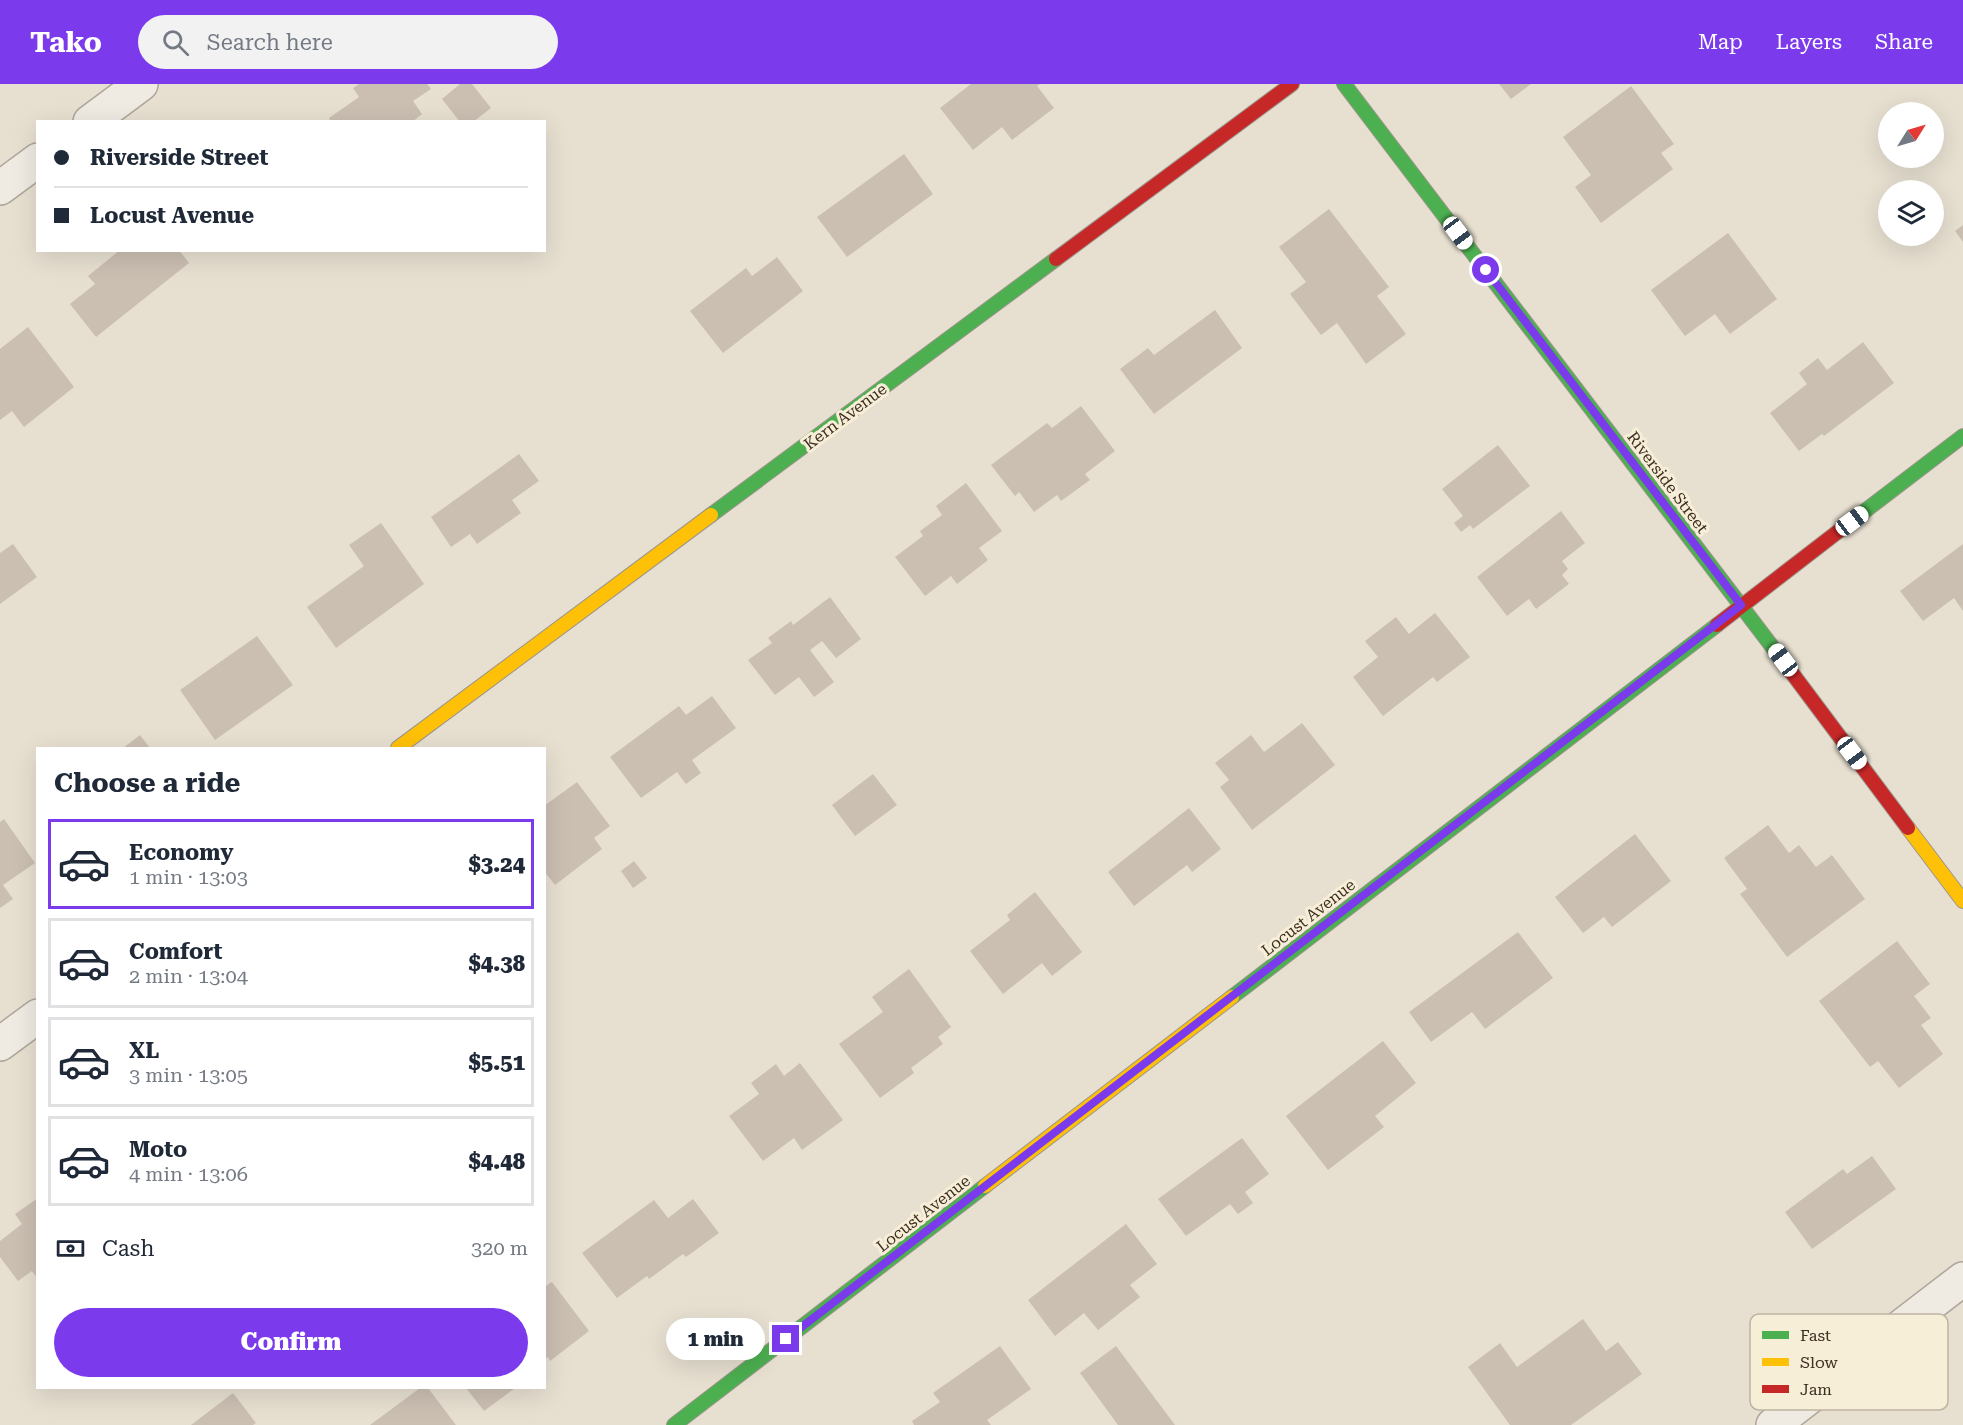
<!DOCTYPE html>
<meta charset="utf-8">
<style>
:root{--surface:#fff;--page:#f2f2f3;--text:#1f2937;--muted:#747a83;--line:#e0e1e3;--accent:#7c3aed}
body{margin:0;font-family:"Roboto Serif",serif;background:var(--page);color:var(--text);height:100vh;display:flex;flex-direction:column;font-size:22px;white-space:nowrap}
*{box-sizing:border-box;margin:0}
p{font-size:20px;color:var(--muted)}
.icon{flex:none;width:33px;height:33px;fill:none;stroke:currentColor;stroke-width:2;stroke-linecap:round;stroke-linejoin:round}
.map{position:relative;flex:1;overflow:hidden}
.sheet{position:absolute;left:36px;top:663px;width:510px;height:642px;display:flex;flex-direction:column;background:var(--surface);border-radius:0px;box-shadow:0 6px 24px #0002}
.sheet>*{flex:none}
.top-card{position:absolute;left:36px;top:36px;width:510px;height:132px;border-radius:0px;box-shadow:0 6px 24px #0002;display:grid;align-content:center;height:132px;padding:0 18px;background:var(--surface)}
.needle{width:39px;rotate:53deg}
.buttons{position:absolute;left:1878px;top:18px;display:grid;gap:12px}
.buttons a{display:grid;place-items:center;width:66px;height:66px;border-radius:50%;background:var(--surface);box-shadow:0 6px 24px #0002;font-size:30px}
.end{position:absolute;width:27px;height:27px;margin:-14px;border:8px solid #7c3aed;background:#fff;box-shadow:0 0 0 3px #fff}
.from{border-radius:50%}
.bubble{position:absolute;height:42px;border-radius:21px;background:var(--surface);box-shadow:0 6px 24px #0002;font-size:20px;font-weight:800;line-height:42px;text-align:center}
.car{position:absolute;width:18px;height:36px;margin:-18px -9px;border-radius:8px;box-shadow:0 0 4px 2px #0007;background:linear-gradient(#fff 24%,#345 0 40%,#fff 0 76%,#345 0 86%,#fff 0)}
.top-card b{display:flex;align-items:center;gap:21px;height:57px;font-size:22px}
.top-card b+b{border-top:2px solid var(--line)}
.top-card i{width:15px;height:15px;background:var(--text)}
ul{padding:0;list-style:none}
li{display:flex;align-items:center;gap:18px;height:90px;margin:0 12px 9px;padding:0 6px;border:3px solid var(--line);border-radius:0px}
li div{flex:1}
li b{display:block;font-size:22px}
li em{font-style:normal;font-weight:800}
li.current{border-color:var(--accent)}
li>.icon{width:54px;height:54px;stroke-width:1.5}
h2{padding:0 18px;font-size:27px;line-height:72px}
.pay{display:flex;align-items:center;gap:15px;height:66px;padding:0 18px;font-size:22px}
.pay p{margin-inline-start:auto}
.primary-button{display:flex;gap:12px;margin-top:auto;padding:12px 18px}
.primary-button a{flex:1;height:69px;border-radius:36px;background:var(--accent);color:#fff;font-size:24px;font-weight:800;line-height:69px;text-align:center}
header{display:flex;align-items:center;gap:36px;box-sizing:border-box;height:84px;padding:0 30px;background:var(--accent);color:#fff}
header strong{font-size:28px}
nav{display:flex;gap:33px;margin-inline-start:auto;font-size:21px}
.search{width:420px;height:54px;background:var(--page);display:flex;align-items:center;gap:15px;box-sizing:border-box;padding:0 21px;border-radius:33px;color:var(--muted);font-size:22px}
.map>svg:first-child{display:block}
.building{fill:#cbbfb2}
.lines{fill:none;stroke-linecap:round;stroke-linejoin:round}
.street-casing{stroke:#ada599;stroke-width:36}
.fast-casing{stroke:#9c958a;stroke-width:16}
.slow-casing{stroke:#9c958a;stroke-width:16}
.jam-casing{stroke:#9c958a;stroke-width:16}
.street{stroke:#efebe3;stroke-width:33}
.fast{stroke:#4caf50;stroke-width:14}
.slow{stroke:#ffc107;stroke-width:14}
.jam{stroke:#c62828;stroke-width:14}
.route{stroke:#7c3aed;stroke-width:8}
.labels{text-anchor:middle;stroke-width:6;stroke-linejoin:round;paint-order:stroke}
.street-label{font-size:16px;fill:#3d2e20;stroke:#f7eed8}
.key{fill:#f7eed8;stroke:#bfb4a1;stroke-width:1.5}
.key-label{font-size:16px;fill:#3d2e20}
</style>
<header>
<strong>Tako</strong>
<div class="search"><svg class="icon" aria-label="search" viewBox="0 0 24 24"><circle cx="10" cy="10" r="6"/><path d="M15 15l6 6"/></svg>Search here</div>
<nav><a>Map</a><a>Layers</a><a>Share</a></nav>
</header>
<div class="map">
<svg width="1963" height="1341" viewBox="0 0 1963 1341">
<rect width="100%" height="100%" fill="#e7e0d1"/>
<!-- building -->
<g class="building">
<path d="M 359,0 L 427,0 L 431,5 L 413,17 L 422,30 L 412,38 L 331,38 L 329,34 L 359,13 L 353,4 Z"/>
<path d="M 460,0 L 472,0 L 491,24 L 473,38 L 460,38 L 442,15 Z"/>
<path d="M 971,0 L 1040,0 L 1037,2 L 1054,24 L 1012,56 L 1002,43 L 973,66 L 940,24 Z"/>
<path d="M 1499,0 L 1531,0 L 1511,15 Z"/>
<path d="M 1631,2 L 1674,60 L 1661,69 L 1673,85 L 1601,139 L 1575,103 L 1591,91 L 1563,53 Z"/>
<path d="M 904,70 L 933,110 L 847,173 L 817,133 Z"/>
<path d="M 1329,125 L 1389,203 L 1377,212 L 1406,250 L 1366,280 L 1337,239 L 1321,251 L 1290,210 L 1306,198 L 1279,163 Z"/>
<path d="M 1963,141 L 1963,158 L 1955,147 Z"/>
<path d="M 1728,149 L 1777,215 L 1730,250 L 1715,230 L 1685,252 L 1651,206 Z"/>
<path d="M 120,166 L 179,166 L 189,179 L 96,253 L 70,220 L 95,200 L 88,192 Z"/>
<path d="M 777,173 L 803,207 L 723,269 L 690,227 L 746,184 L 752,192 Z"/>
<path d="M 1215,226 L 1242,264 L 1154,330 L 1120,285 L 1148,264 L 1154,271 Z"/>
<path d="M 28,243 L 74,303 L 24,343 L 12,327 L 0,336 L 0,265 Z"/>
<path d="M 1863,258 L 1894,299 L 1824,352 L 1822,350 L 1799,367 L 1770,329 L 1807,300 L 1799,289 L 1818,274 L 1827,286 Z"/>
<path d="M 1081,322 L 1115,367 L 1085,390 L 1090,396 L 1061,417 L 1057,411 L 1034,428 L 1019,408 L 1015,412 L 991,381 L 1047,339 L 1052,344 Z"/>
<path d="M 1498,361 L 1530,402 L 1473,445 L 1470,441 L 1461,448 L 1454,439 L 1463,432 L 1442,405 Z"/>
<path d="M 519,370 L 539,397 L 512,416 L 521,429 L 477,460 L 470,450 L 451,463 L 431,433 Z"/>
<path d="M 966,399 L 1002,447 L 979,464 L 988,476 L 957,500 L 951,492 L 925,512 L 895,473 L 923,452 L 920,447 L 942,431 L 936,422 Z"/>
<path d="M 1561,427 L 1585,459 L 1562,477 L 1568,485 L 1562,491 L 1569,500 L 1536,525 L 1529,515 L 1507,532 L 1477,493 Z"/>
<path d="M 381,439 L 424,500 L 336,564 L 307,523 L 364,482 L 349,461 Z"/>
<path d="M 13,460 L 37,493 L 0,520 L 0,469 Z"/>
<path d="M 1963,460 L 1963,527 L 1954,514 L 1923,537 L 1900,507 Z"/>
<path d="M 830,513 L 861,555 L 836,574 L 822,557 L 810,566 L 834,598 L 814,613 L 799,593 L 775,611 L 748,576 L 772,559 L 768,554 L 791,537 L 793,541 Z"/>
<path d="M 1435,529 L 1470,573 L 1437,598 L 1433,593 L 1383,632 L 1353,593 L 1378,573 L 1365,557 L 1396,533 L 1409,550 Z"/>
<path d="M 257,552 L 293,601 L 215,656 L 180,606 Z"/>
<path d="M 712,612 L 736,644 L 692,676 L 701,689 L 686,700 L 677,688 L 641,714 L 610,673 L 679,622 L 686,631 Z"/>
<path d="M 1302,639 L 1335,681 L 1252,746 L 1220,703 L 1229,696 L 1215,679 L 1251,651 L 1264,668 Z"/>
<path d="M 140,651 L 150,664 L 123,664 Z"/>
<path d="M 873,690 L 897,721 L 855,752 L 832,721 Z"/>
<path d="M 577,698 L 610,742 L 594,754 L 602,765 L 555,801 L 544,787 L 544,722 Z"/>
<path d="M 1189,724 L 1221,765 L 1192,788 L 1187,781 L 1134,822 L 1108,788 Z"/>
<path d="M 4,735 L 35,779 L 3,801 L 13,815 L 0,824 L 0,738 Z"/>
<path d="M 1768,741 L 1789,769 L 1799,761 L 1816,783 L 1832,771 L 1865,815 L 1787,873 L 1740,810 L 1747,805 L 1724,774 Z"/>
<path d="M 1635,750 L 1671,797 L 1612,843 L 1604,833 L 1583,849 L 1555,813 Z"/>
<path d="M 634,777 L 647,794 L 633,804 L 621,787 Z"/>
<path d="M 1035,808 L 1082,868 L 1052,892 L 1042,879 L 1003,910 L 970,867 L 1010,836 L 1007,831 Z"/>
<path d="M 1518,848 L 1553,894 L 1485,945 L 1472,928 L 1431,958 L 1409,928 Z"/>
<path d="M 1897,857 L 1930,900 L 1914,912 L 1931,934 L 1921,941 L 1943,970 L 1899,1004 L 1878,977 L 1870,983 L 1819,917 Z"/>
<path d="M 909,885 L 951,943 L 938,953 L 943,960 L 911,984 L 914,989 L 880,1014 L 839,960 L 883,928 L 872,913 Z"/>
<path d="M 1383,957 L 1416,999 L 1375,1032 L 1384,1043 L 1328,1086 L 1286,1032 Z"/>
<path d="M 800,979 L 843,1036 L 802,1066 L 794,1054 L 763,1077 L 729,1032 L 759,1010 L 751,999 L 776,980 L 784,992 Z"/>
<path d="M 1242,1054 L 1269,1090 L 1245,1108 L 1253,1119 L 1238,1130 L 1230,1120 L 1186,1152 L 1158,1115 Z"/>
<path d="M 1872,1072 L 1896,1105 L 1812,1165 L 1785,1128 L 1843,1085 L 1847,1090 Z"/>
<path d="M 38,1114 L 38,1195 L 32,1187 L 18,1197 L 0,1173 L 0,1157 L 22,1140 L 15,1130 Z"/>
<path d="M 693,1115 L 719,1149 L 686,1173 L 683,1170 L 649,1195 L 647,1192 L 617,1214 L 582,1169 L 654,1116 L 668,1134 Z"/>
<path d="M 1126,1140 L 1157,1180 L 1130,1201 L 1140,1213 L 1098,1246 L 1084,1229 L 1055,1252 L 1028,1216 Z"/>
<path d="M 552,1198 L 589,1247 L 550,1277 L 548,1273 L 544,1276 L 544,1203 Z"/>
<path d="M 1583,1235 L 1606,1267 L 1618,1258 L 1642,1290 L 1571,1341 L 1510,1341 L 1468,1283 L 1500,1259 L 1517,1283 Z"/>
<path d="M 1000,1262 L 1031,1305 L 987,1336 L 991,1341 L 914,1341 L 912,1337 L 940,1318 L 933,1309 Z"/>
<path d="M 1116,1262 L 1175,1341 L 1118,1341 L 1080,1289 Z"/>
<path d="M 420,1304 L 428,1304 L 456,1341 L 370,1341 Z"/>
<path d="M 466,1304 L 515,1304 L 484,1327 Z"/>
<path d="M 233,1309 L 256,1339 L 253,1341 L 191,1341 Z"/>
</g>
<g class="lines">
<defs>
<g id="street">
<path d="M 90,38 L 141,0"/>
<path d="M 0,104 L 38,76"/>
<path d="M 0,960 L 38,932"/>
<path d="M 1773,1341 L 1963,1195"/>
</g>
<g id="fast">
<path d="M 1344,0 L 1780,573"/>
<path d="M 711,431 L 1056,175"/>
<path d="M 1857,433 L 1963,352"/>
<path d="M 1232,913 L 1717,541"/>
<path d="M 674,1341 L 985,1102"/>
</g>
<g id="slow">
<path d="M 398,664 L 711,431"/>
<path d="M 1908,744 L 1963,817"/>
<path d="M 985,1102 L 1232,913"/>
</g>
<g id="jam">
<path d="M 1056,175 L 1292,0"/>
<path d="M 1717,541 L 1857,433"/>
<path d="M 1780,573 L 1908,744"/>
</g>
</defs>
<!-- street casing -->
<use href="#street" class="street-casing"/>
<!-- fast casing -->
<use href="#fast" class="fast-casing"/>
<!-- slow casing -->
<use href="#slow" class="slow-casing"/>
<!-- jam casing -->
<use href="#jam" class="jam-casing"/>
<!-- street -->
<use href="#street" class="street"/>
<!-- fast -->
<use href="#fast" class="fast"/>
<!-- slow -->
<use href="#slow" class="slow"/>
<!-- jam -->
<use href="#jam" class="jam"/>
</g>
<g class="lines">
<!-- route -->
<path class="route" d="M 786,1255 L 1741,521 L 1486,186"/>
</g>
<g class="labels">
<!-- street labels -->
<g class="street-label">
<text transform="translate(845 332) rotate(-37)" y="6">Kern Avenue</text>
<text transform="translate(1668 398) rotate(53)" y="6">Riverside Street</text>
<text transform="translate(1308 833) rotate(-38)" y="6">Locust Avenue</text>
<text transform="translate(923 1129) rotate(-38)" y="6">Locust Avenue</text>
</g>
</g>
<!-- legend -->
<rect x="1750" y="1230" width="198" height="96" rx="9" class="key"/>
<rect x="1762" y="1247" width="27" height="8" fill="#4caf50"/>
<rect x="1762" y="1274" width="27" height="8" fill="#ffc107"/>
<rect x="1762" y="1301" width="27" height="8" fill="#c62828"/>
<g class="key-label">
<text x="1800" y="1257">Fast</text>
<text x="1800" y="1284">Slow</text>
<text x="1800" y="1311">Jam</text>
</g>
</svg>
<div class="buttons">
<a><svg class="needle" viewBox="-14 -14 28 28"><path d="M0-13l5 13h-10z" fill="#e53935"/><path d="M0 13l5-13h-10z" fill="#747a83"/></svg></a>
<a><svg class="icon" aria-label="layers" viewBox="0 0 24 24"><path d="M12 4l9 5-9 5-9-5zM3 14l9 5 9-5"/></svg></a>
</div>
<i class="end from" style="left:1486px;top:186px"></i>
<i class="end" style="left:786px;top:1255px"></i>
<div class="bubble" style="left:666px;top:1234px;width:99px">1 min</div>
<i class="car" style="left:1458px;top:149px;rotate:143deg"></i>
<i class="car" style="left:1852px;top:437px;rotate:53deg"></i>
<i class="car" style="left:1783px;top:576px;rotate:323deg"></i>
<i class="car" style="left:1852px;top:669px;rotate:143deg"></i>
<div class="top-card">
<b><i class="from"></i>Riverside Street</b>
<b><i></i>Locust Avenue</b>
</div>
<section class="sheet">
<h2>Choose a ride</h2>
<ul>
<li class="current"><svg class="icon" aria-label="car" viewBox="0 0 24 24"><path d="M5 17H2v-5l4-1 3-4h7l3 4 3 1v5h-3M9 17h6M6 11h13"/><circle cx="7" cy="17" r="2"/><circle cx="17" cy="17" r="2"/></svg><div><b>Economy</b><p>1 min · 13:03</p></div><em>$3.24</em></li>
<li><svg class="icon" aria-label="car" viewBox="0 0 24 24"><path d="M5 17H2v-5l4-1 3-4h7l3 4 3 1v5h-3M9 17h6M6 11h13"/><circle cx="7" cy="17" r="2"/><circle cx="17" cy="17" r="2"/></svg><div><b>Comfort</b><p>2 min · 13:04</p></div><em>$4.38</em></li>
<li><svg class="icon" aria-label="car" viewBox="0 0 24 24"><path d="M5 17H2v-5l4-1 3-4h7l3 4 3 1v5h-3M9 17h6M6 11h13"/><circle cx="7" cy="17" r="2"/><circle cx="17" cy="17" r="2"/></svg><div><b>XL</b><p>3 min · 13:05</p></div><em>$5.51</em></li>
<li><svg class="icon" aria-label="car" viewBox="0 0 24 24"><path d="M5 17H2v-5l4-1 3-4h7l3 4 3 1v5h-3M9 17h6M6 11h13"/><circle cx="7" cy="17" r="2"/><circle cx="17" cy="17" r="2"/></svg><div><b>Moto</b><p>4 min · 13:06</p></div><em>$4.48</em></li>
</ul>
<div class="pay"><svg class="icon" aria-label="cash" viewBox="0 0 24 24"><path d="M3 7h18v10H3z"/><circle cx="12" cy="12" r="2"/></svg>Cash<p>320 m</p></div>
<div class="primary-button"><a>Confirm</a></div>
</section>
</div>
